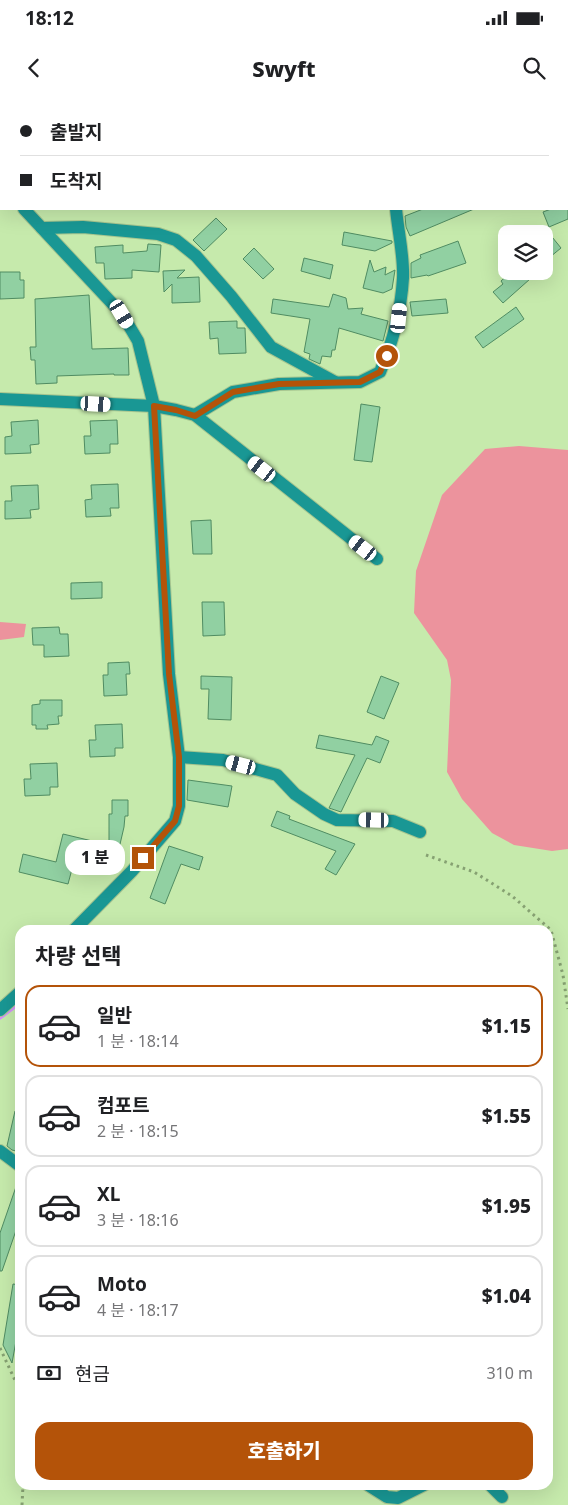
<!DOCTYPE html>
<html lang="ko">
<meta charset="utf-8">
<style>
:root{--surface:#fff;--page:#f6f6f6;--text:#202124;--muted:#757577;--line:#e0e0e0;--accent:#b45309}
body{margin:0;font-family:"Noto Sans","Noto Sans KR",sans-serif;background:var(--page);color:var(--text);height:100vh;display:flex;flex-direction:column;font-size:19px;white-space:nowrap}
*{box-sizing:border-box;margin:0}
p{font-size:16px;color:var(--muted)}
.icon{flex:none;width:28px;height:28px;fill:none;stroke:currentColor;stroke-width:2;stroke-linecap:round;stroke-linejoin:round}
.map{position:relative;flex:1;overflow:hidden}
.side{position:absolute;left:15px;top:825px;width:538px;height:565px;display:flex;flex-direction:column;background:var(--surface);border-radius:15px;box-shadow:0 5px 20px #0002}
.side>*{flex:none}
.banner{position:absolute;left:0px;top:0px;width:569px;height:110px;box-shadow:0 5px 20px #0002;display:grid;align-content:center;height:110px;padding:0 20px;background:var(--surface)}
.buttons{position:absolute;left:498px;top:125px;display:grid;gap:10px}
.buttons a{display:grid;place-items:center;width:55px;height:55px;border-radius:10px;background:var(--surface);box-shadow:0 5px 20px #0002;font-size:25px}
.end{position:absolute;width:22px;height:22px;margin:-11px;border:6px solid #b45309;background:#fff;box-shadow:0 0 0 2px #fff}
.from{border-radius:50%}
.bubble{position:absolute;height:35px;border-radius:15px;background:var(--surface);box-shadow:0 5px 20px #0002;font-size:16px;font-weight:800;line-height:35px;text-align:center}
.car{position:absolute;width:15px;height:30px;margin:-15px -8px;border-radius:6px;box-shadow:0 0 4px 1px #0007;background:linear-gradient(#fff 24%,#345 0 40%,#fff 0 76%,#345 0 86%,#fff 0)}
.banner b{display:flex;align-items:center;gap:18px;height:48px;font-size:19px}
.banner b+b{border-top:1px solid var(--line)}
.banner i{width:12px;height:12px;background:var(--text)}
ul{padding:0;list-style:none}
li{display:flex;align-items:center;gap:15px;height:82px;margin:0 10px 8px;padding:0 10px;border:2px solid var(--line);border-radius:15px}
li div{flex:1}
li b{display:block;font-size:19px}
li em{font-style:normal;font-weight:800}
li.selected{border-color:var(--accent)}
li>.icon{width:45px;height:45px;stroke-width:1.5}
h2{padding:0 20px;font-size:22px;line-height:60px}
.pay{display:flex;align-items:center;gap:12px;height:55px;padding:0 20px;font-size:19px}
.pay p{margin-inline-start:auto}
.action{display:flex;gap:10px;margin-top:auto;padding:10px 20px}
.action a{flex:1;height:58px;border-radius:15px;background:var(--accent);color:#fff;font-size:20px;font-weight:800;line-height:58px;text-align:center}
.status{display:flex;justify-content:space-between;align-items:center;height:35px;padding:0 25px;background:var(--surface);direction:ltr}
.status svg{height:14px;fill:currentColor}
header{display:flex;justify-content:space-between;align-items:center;height:65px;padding:0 20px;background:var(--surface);font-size:22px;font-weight:800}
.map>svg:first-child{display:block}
.green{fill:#ec939d}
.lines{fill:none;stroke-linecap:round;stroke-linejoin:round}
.stream{stroke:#d490fb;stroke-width:5}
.building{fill:#91d0a2;stroke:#508c62}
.minor-casing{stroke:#a6c58f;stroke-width:14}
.path{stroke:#86a172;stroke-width:3;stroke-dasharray:2.5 4;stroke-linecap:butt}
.minor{stroke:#199794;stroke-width:12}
.route{stroke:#b45309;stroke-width:6}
</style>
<div class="status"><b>18:12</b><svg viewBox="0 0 49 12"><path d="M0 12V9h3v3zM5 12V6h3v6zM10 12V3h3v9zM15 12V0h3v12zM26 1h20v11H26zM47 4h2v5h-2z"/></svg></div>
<header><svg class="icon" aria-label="back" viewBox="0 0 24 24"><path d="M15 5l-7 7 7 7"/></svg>Swyft<svg class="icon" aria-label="search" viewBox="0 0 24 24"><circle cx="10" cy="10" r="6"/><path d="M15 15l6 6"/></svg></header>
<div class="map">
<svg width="568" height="1405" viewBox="0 0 568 1405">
<rect width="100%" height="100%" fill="#c6eaac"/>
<!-- green -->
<g class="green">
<path d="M 519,346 L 568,350 L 568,749 L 552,751 L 514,745 L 492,733 L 462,699 L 447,672 L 451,580 L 447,560 L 414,513 L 416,471 L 442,395 L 485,349 Z"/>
<path d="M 0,522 L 26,524 L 24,537 L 0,540 Z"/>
</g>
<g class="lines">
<!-- stream -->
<path class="stream" d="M 0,917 L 20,902"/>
</g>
<!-- building -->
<g class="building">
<path d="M 423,109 L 474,109 L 410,136 L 406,127 L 405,116 Z"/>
<path d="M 551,109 L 568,109 L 568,119 L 549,127 L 543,112 Z"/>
<path d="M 216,118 L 227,129 L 204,151 L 193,140 Z"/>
<path d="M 544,127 L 561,148 L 544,162 Z"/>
<path d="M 344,132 L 392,141 L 392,143 L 375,151 L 342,145 Z"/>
<path d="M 458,141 L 466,163 L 428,176 L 427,175 L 411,178 L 411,163 L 421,158 L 420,155 Z"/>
<path d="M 148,144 L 161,145 L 159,172 L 132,170 L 132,178 L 105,179 L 104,163 L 96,163 L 95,147 L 123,145 L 123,153 L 147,151 Z"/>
<path d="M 254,148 L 274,169 L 263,179 L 243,159 Z"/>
<path d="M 304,158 L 333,165 L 330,179 L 301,171 Z"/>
<path d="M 370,160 L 374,172 L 386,167 L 385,175 L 395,170 L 392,189 L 383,193 L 363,188 Z"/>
<path d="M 185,170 L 177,178 L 199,177 L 200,202 L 172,203 L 172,184 L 164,192 L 163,171 Z"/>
<path d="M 512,171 L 539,171 L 503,203 L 493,192 L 503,184 L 501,181 Z"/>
<path d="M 0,172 L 20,172 L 20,180 L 24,180 L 24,198 L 0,199 Z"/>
<path d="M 333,194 L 346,198 L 348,209 L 363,208 L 361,214 L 388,221 L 383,241 L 339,228 L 335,250 L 332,250 L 331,257 L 322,256 L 320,264 L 309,259 L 310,254 L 304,252 L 310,219 L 271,213 L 273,199 L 329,207 Z"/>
<path d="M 89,195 L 92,249 L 128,248 L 129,275 L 114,275 L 114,274 L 57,276 L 57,283 L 36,284 L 35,260 L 31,260 L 30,247 L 36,247 L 35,199 Z"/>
<path d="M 446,199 L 448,213 L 412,216 L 410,202 Z"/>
<path d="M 516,207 L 524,219 L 483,248 L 475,237 Z"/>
<path d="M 237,221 L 237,228 L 245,228 L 246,253 L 219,254 L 218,238 L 210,239 L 209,222 Z"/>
<path d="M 361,304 L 380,307 L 372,362 L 354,360 Z"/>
<path d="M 38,320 L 39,344 L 30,345 L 31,353 L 5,354 L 5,337 L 12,336 L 11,322 Z"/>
<path d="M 117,320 L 118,344 L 110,344 L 110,353 L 85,354 L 84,336 L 91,336 L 90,321 Z"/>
<path d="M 118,384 L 119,408 L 110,408 L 111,416 L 86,417 L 85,400 L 92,399 L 91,385 Z"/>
<path d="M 38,385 L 39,409 L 30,410 L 31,418 L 5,419 L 5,401 L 12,401 L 11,386 Z"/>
<path d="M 211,420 L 212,454 L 193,454 L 191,421 Z"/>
<path d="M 102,482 L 102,498 L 71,499 L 71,483 Z"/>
<path d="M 202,502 L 224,502 L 225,535 L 203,536 Z"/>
<path d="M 59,527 L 60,534 L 68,534 L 69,556 L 44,557 L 44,545 L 33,545 L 32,528 Z"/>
<path d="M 129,562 L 130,574 L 126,574 L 127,595 L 104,596 L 103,575 L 108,575 L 108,563 Z"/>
<path d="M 201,576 L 232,577 L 231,620 L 208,619 L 209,589 L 201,589 Z"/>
<path d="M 381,576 L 399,583 L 384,619 L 367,612 Z"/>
<path d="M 40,600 L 62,600 L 62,616 L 58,616 L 59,624 L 47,625 L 48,629 L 36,629 L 36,625 L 32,625 L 32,605 L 40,604 Z"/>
<path d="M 122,624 L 123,648 L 115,648 L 115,656 L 90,657 L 89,640 L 96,640 L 95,625 Z"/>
<path d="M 319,635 L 372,645 L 376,636 L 389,641 L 380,663 L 367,658 L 341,712 L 329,708 L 355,655 L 316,648 Z"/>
<path d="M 57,663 L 58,687 L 50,687 L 50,695 L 25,696 L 24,679 L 31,679 L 30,664 Z"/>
<path d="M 188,680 L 232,686 L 228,707 L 187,700 Z"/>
<path d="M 112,700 L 128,700 L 128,716 L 125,716 L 124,727 L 114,770 L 109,769 L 109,767 L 75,758 L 68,784 L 19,772 L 23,754 L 56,762 L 63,734 L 109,745 L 109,714 L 112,714 Z"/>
<path d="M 277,711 L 290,716 L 289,719 L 355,744 L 336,775 L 325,769 L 336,751 L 271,726 Z"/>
<path d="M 169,746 L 203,757 L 199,770 L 181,764 L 165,804 L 150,798 Z"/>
<path d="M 15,1011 L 20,1012 L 20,1052 L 12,1050 L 7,1046 Z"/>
<path d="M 18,1081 L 20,1081 L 20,1119 L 2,1171 L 0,1171 L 0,1133 Z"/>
<path d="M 13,1184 L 20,1185 L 20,1219 L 12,1263 L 3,1245 Z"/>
</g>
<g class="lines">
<defs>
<g id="minor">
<path d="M 378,0 L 378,1"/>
<path d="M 461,0 L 461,1"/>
<path d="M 51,1 L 52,0"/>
<path d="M 0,65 L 1,64"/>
<path d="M 0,83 L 1,85"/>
<path d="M 24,109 L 122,214 L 138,241 L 154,306 L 169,574 L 179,657 L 179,706 L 175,721 L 132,771 L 74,830"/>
<path d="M 42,128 L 83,127 L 158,134 L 176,140 L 196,156 L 231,196 L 271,247 L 335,282"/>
<path d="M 0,299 L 154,306 L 176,310 L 195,315 L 377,459"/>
<path d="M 195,315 L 233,292 L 279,284 L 360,282 L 380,272 C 393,242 401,211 403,178 C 404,156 398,131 396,109"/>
<path d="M 179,657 L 223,660 L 277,675 L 295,694 L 324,714 L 337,720 L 393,721 L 420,732"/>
<path d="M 0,910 L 20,892"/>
<path d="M 0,1051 L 20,1066"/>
<path d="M 368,1385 L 387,1397 L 398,1398 L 424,1385"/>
<path d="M 490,1385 L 502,1397"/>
</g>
</defs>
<!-- minor casing -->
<use href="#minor" class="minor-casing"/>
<!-- path -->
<g class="path">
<path d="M 426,755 L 474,772 L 512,796 L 551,830 L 563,875 L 568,909"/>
<path d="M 0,1248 L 20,1291"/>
<path d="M 22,1405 L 23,1385"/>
</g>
<!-- minor -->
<use href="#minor" class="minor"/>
</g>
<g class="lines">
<!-- route -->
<path class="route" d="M 143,758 L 175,721 L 179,706 L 179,657 L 169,574 L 154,306 L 176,310 L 195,316 L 233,292 L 279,284 L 360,282 L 380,272 L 387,256"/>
</g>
</svg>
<div class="buttons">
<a><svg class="icon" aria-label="layers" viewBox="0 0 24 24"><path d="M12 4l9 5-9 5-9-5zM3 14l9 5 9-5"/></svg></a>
</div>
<i class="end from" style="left:387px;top:256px"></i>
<i class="end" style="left:143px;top:758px"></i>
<div class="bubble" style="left:65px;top:740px;width:60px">1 분</div>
<i class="car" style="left:122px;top:214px;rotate:149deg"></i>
<i class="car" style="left:399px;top:218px;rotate:6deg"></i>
<i class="car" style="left:96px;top:304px;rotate:93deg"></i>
<i class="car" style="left:262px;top:369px;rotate:308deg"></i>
<i class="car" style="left:363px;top:448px;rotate:308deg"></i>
<i class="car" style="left:241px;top:665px;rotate:285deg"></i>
<i class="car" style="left:374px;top:720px;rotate:271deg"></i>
<div class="banner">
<b><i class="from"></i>출발지</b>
<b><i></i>도착지</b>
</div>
<section class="side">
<h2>차량 선택</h2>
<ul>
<li class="selected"><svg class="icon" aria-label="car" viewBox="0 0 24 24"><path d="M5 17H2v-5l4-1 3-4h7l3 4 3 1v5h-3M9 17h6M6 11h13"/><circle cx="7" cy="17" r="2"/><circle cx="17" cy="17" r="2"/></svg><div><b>일반</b><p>1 분 · 18:14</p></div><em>$1.15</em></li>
<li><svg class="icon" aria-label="car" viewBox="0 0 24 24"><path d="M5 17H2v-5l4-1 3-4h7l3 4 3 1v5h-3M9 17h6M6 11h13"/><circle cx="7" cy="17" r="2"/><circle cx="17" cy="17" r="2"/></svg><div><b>컴포트</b><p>2 분 · 18:15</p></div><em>$1.55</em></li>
<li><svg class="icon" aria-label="car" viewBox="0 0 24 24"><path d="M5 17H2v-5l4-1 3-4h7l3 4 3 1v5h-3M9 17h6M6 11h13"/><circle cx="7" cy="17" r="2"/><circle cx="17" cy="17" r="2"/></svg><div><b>XL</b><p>3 분 · 18:16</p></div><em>$1.95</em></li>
<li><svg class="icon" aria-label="car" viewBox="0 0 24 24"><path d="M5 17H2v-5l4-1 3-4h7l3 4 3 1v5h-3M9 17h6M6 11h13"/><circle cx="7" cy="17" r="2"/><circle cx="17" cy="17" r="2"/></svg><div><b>Moto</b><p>4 분 · 18:17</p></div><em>$1.04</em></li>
</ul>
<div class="pay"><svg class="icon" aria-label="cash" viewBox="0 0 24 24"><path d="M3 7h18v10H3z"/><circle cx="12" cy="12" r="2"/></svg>현금<p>310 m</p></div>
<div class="action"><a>호출하기</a></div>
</section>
</div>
